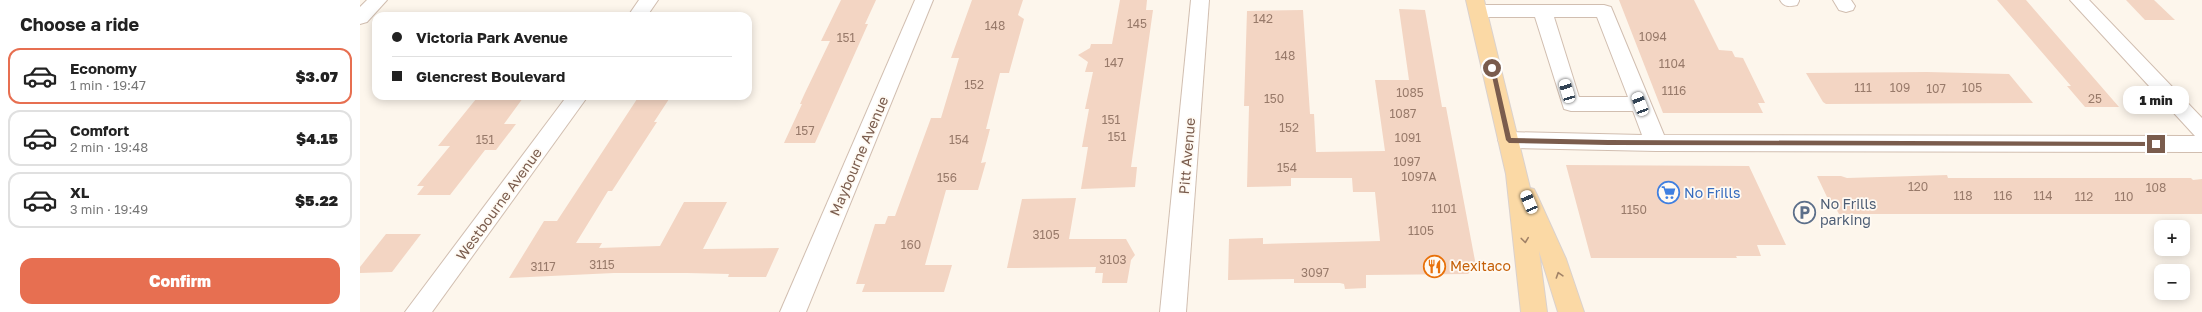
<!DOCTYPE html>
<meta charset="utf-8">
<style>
:root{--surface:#fff;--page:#f2f2f2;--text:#222;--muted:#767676;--line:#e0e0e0;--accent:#e76f51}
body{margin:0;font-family:"Golos Text",sans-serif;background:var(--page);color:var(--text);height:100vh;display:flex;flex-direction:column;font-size:15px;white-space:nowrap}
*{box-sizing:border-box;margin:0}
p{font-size:13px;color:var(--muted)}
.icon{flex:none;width:22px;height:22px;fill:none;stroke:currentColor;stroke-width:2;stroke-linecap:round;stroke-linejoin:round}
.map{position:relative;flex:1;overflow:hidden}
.panel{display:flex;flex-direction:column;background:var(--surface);width:360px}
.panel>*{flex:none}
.hud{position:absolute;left:12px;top:12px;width:380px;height:88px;border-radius:12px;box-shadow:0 2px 10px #0003;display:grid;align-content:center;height:88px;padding:0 20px;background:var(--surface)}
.tools{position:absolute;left:1794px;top:220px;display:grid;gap:8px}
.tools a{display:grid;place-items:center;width:36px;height:36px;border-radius:8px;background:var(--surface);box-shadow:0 2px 10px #0003;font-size:20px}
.end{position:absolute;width:18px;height:18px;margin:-9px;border:5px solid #7a5c4d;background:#fff;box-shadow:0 0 0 2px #fff}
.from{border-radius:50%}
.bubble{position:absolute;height:28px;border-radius:12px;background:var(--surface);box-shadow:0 2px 10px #0003;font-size:13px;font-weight:800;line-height:28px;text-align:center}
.car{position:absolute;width:12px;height:24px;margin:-12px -6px;border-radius:5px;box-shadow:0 0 3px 1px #0007;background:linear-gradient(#fff 24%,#345 0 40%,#fff 0 76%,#345 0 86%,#fff 0)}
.hud b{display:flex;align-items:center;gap:14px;height:38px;font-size:15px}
.hud b+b{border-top:1px solid var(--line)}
.hud i{width:10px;height:10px;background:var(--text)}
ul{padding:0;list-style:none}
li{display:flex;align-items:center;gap:12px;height:56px;margin:0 8px 6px;padding:0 12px;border:2px solid var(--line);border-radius:12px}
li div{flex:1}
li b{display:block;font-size:15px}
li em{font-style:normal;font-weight:800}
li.on{border-color:var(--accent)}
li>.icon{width:36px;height:36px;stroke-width:1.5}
h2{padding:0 20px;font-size:18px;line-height:48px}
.action{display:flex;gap:8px;margin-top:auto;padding:8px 20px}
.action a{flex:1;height:46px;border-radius:12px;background:var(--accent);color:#fff;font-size:16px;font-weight:800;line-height:46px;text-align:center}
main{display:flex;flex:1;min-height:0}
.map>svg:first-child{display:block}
.building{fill:#f3d5c3}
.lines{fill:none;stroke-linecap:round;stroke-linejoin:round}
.minor-casing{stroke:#d1beb0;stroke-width:2}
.major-casing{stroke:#dad1cd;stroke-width:2}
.minor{fill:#fff;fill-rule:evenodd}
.major{fill:#fbd9a5;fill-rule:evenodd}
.oneway{stroke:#a18267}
.route{fill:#7a5c4d}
.labels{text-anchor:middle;stroke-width:3.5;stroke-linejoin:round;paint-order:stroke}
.number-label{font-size:12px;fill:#987a6a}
.street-label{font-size:14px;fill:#7a5c4d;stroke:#fffaf3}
.shop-label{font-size:14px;fill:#366cbe;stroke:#fffaf3;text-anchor:start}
.service-label{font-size:14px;fill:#4e5e75;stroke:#fffaf3;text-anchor:start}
.food-label{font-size:14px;fill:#c56008;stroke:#fffaf3;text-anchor:start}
</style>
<main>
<section class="panel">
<h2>Choose a ride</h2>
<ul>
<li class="on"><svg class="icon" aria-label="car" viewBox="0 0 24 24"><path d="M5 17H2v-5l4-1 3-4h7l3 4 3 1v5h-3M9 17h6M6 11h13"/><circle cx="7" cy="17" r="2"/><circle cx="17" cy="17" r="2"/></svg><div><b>Economy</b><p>1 min · 19:47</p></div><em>$3.07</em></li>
<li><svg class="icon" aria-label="car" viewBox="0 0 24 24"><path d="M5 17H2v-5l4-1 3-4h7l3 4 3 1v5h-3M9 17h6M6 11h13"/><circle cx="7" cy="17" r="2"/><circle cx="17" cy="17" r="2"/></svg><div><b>Comfort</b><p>2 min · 19:48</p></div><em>$4.15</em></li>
<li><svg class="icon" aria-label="car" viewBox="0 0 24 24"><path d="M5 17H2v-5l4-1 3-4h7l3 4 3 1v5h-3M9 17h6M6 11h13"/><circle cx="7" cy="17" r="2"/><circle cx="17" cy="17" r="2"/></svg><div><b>XL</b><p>3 min · 19:49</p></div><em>$5.22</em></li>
</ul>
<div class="action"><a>Confirm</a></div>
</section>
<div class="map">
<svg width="1842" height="312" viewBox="0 0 1842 312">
<rect width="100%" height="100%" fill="#fdf6ec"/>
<!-- building -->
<g class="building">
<path d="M 481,0 L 516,0 L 505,24 L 508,24 L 455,143 L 424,143 L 442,104 L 440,104 L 444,95 L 470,41 L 461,41 Z"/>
<path d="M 612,0 L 663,0 L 658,15 L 664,19 L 649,73 L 640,73 L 626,129 L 630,129 L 621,163 L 626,162 L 618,190 L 586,190 L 565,265 L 592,265 L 584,292 L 502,292 L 505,284 L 496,284 L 515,224 L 525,224 L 528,216 L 535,216 L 571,118 L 581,118 L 599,58 L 591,58 Z"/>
<path d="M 760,0 L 787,0 L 786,10 L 793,10 L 771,167 L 777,167 L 775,187 L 721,189 L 728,147 L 722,147 L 729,109 L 725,109 L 733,72 L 725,72 L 728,62 L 718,55 L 730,48 L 731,44 L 752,44 Z"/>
<path d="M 1259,0 L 1334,0 L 1359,50 L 1372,51 L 1375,57 L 1383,58 L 1405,103 L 1398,103 L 1403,113 L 1303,113 Z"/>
<path d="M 1637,0 L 1666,0 L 1759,107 L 1725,107 L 1707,86 L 1711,86 Z"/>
<path d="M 1766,0 L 1794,0 L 1815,20 L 1785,20 Z"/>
<path d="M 1039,9 L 1065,10 L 1082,107 L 1086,107 L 1116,266 L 1108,274 L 1006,275 L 1006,288 L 985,289 L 984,284 L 980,283 L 934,283 L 934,279 L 868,280 L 869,239 L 903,238 L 903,244 L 1020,241 L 1015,192 L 993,192 L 992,178 L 931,178 L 931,186 L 887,187 L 889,106 L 884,106 L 887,11 L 943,10 L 950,114 L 954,114 L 956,152 L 1025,151 L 1015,80 L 1049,80 Z"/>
<path d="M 1567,72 L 1649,74 L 1673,103 L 1466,104 L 1463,102 L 1446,73 Z"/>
<path d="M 279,96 L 311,96 L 294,122 L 297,122 L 252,191 L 248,191 L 216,243 L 242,243 L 239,248 L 300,246 L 324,202 L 367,202 L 343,249 L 419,248 L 406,277 L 368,277 L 369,274 L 327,273 L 254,273 L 149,278 L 184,221 L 197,221 Z"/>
<path d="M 163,98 L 144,124 L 156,124 L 136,150 L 125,150 L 90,195 L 57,195 L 64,186 L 57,186 L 90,146 L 78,146 L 116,99 Z"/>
<path d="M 1206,165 L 1389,166 L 1426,245 L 1397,245 L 1401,256 L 1376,256 L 1377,258 L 1231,258 Z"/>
<path d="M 1587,175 L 1588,178 L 1831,178 L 1833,180 L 1842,179 L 1842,214 L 1479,214 L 1470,198 L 1467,197 L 1457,176 L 1481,176 L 1487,178 Z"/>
<path d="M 716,198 L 709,239 L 766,239 L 775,255 L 771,260 L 767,283 L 742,283 L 743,273 L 735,273 L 736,267 L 647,268 L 662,199 Z"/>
<path d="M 26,234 L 61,234 L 32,272 L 0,273 L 0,267 Z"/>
</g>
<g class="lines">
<defs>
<g id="minor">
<path d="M 7,0 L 27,0 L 7,22 L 0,24 L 0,7 Z"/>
<path d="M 279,0 L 298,0 L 287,16 L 268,16 Z"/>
<path d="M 555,0 L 573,0 L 446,312 L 420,312 Z"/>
<path d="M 831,0 L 849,0 L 826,312 L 800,312 Z"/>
<path d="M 1420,0 L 1439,0 L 1439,1 L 1437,5 C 1429,7 1424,7 1420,0 Z"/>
<path d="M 1473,0 L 1491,0 L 1495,6 L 1493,10 L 1486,12 L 1479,10 Z"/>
<path d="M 1710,0 L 1729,0 L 1842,118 L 1842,152 L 1296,151 L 1149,148 L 1141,145 L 1138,140 L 1141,135 L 1149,132 L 1282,135 L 1273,111 L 1211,111 L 1204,109 L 1175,17 L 1118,17 L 1111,15 L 1109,11 L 1111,7 L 1118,5 L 1244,5 L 1251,7 L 1304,135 L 1835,136 ZM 1194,17 L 1237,17 L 1268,97 L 1219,97 Z"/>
<path d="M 207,96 L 228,96 L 72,312 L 45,312 Z"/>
</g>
<path id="major" d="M 1106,0 L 1124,0 L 1170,188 L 1174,189 L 1177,195 L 1206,259 L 1224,312 L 1198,312 L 1179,251 L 1187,312 L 1161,312 L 1146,174 Z"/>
</defs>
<!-- minor casing -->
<use href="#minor" class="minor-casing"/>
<!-- major casing -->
<use href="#major" class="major-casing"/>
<!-- minor -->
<use href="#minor" class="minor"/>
<!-- major -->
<use href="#major" class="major"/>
</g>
<!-- one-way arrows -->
<defs><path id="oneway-chevron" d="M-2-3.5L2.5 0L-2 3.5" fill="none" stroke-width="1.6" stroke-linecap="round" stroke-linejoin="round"/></defs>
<g class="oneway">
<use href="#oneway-chevron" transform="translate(1165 240) rotate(83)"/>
<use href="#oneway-chevron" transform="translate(1199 275) rotate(-108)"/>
</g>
<!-- route -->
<path class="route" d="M 1130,67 L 1135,68 L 1151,138 L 1248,140 L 1796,142 L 1799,144 L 1796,146 L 1248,145 L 1149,143 L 1146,140 Z"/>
<!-- icons -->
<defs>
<symbol id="supermarket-ring" viewBox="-11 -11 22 22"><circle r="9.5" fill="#fffaf3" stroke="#3f7fe0" stroke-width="1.5"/><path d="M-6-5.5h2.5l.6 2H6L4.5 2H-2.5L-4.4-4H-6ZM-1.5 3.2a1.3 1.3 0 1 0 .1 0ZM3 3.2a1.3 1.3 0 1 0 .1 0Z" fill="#3f7fe0"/></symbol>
<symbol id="parking-ring" viewBox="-11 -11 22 22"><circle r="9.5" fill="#fffaf3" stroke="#5c6f8a" stroke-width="1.5"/><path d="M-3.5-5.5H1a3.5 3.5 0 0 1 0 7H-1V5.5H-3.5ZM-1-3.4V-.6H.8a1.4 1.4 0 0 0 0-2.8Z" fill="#5c6f8a"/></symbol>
<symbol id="restaurant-ring" viewBox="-11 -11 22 22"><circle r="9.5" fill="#fffaf3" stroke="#e8710a" stroke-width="1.5"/><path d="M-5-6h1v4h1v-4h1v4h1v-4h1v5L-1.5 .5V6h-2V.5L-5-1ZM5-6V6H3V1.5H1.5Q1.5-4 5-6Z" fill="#e8710a"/></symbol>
</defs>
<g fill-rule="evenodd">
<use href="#supermarket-ring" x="1296" y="180" width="25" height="25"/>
<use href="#parking-ring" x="1432" y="200" width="25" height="25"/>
<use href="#restaurant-ring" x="1062" y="254" width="25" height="25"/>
</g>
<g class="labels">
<!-- number labels -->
<g class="number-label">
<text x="903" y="23">142</text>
<text x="777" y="28">145</text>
<text x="635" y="30">148</text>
<text x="1293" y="41">1094</text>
<text x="486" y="42">151</text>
<text x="925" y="60">148</text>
<text x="754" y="67">147</text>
<text x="1312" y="68">1104</text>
<text x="614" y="89">152</text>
<text x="1503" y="92">111</text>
<text x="1540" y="92">109</text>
<text x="1612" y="92">105</text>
<text x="1576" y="93">107</text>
<text x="1314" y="95">1116</text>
<text x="1050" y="97">1085</text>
<text x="914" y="103">150</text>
<text x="1735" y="103">25</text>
<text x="1043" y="118">1087</text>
<text x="751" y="124">151</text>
<text x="929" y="132">152</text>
<text x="445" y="135">157</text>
<text x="757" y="141">151</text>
<text x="1048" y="142">1091</text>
<text x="125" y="144">151</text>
<text x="599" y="144">154</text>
<text x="1047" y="166">1097</text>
<text x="927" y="172">154</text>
<text x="1059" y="181">1097A</text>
<text x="587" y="182">156</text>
<text x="1558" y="191">120</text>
<text x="1796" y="192">108</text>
<text x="1603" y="200">118</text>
<text x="1643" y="200">116</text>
<text x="1683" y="200">114</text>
<text x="1724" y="201">112</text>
<text x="1764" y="201">110</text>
<text x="1084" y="213">1101</text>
<text x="1274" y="214">1150</text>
<text x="1061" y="235">1105</text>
<text x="686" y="239">3105</text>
<text x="551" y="249">160</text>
<text x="753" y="264">3103</text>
<text x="242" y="269">3115</text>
<text x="183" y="271">3117</text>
<text x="955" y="277">3097</text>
</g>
<!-- street labels -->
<g class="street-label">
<text transform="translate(499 156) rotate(-67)" y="5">Maybourne Avenue</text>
<text transform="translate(827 156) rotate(-85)" y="5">Pitt Avenue</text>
<text transform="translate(139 204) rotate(-54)" y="5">Westbourne Avenue</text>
</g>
<!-- shop labels -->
<g class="shop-label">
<text x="1324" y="198">No Frills</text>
</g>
<!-- service labels -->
<g class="service-label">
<text x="1460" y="209">No Frills<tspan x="1460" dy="16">parking</tspan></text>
</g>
<!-- food labels -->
<g class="food-label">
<text x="1090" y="271">Mexitaco</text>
</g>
</g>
</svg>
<div class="tools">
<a>+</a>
<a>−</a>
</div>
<i class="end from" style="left:1132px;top:68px"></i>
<i class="end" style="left:1796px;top:144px"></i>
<div class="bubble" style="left:1763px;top:86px;width:66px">1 min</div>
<i class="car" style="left:1207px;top:91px;rotate:343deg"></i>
<i class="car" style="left:1280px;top:104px;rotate:339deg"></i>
<i class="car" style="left:1169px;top:202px;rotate:337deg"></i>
<div class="hud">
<b><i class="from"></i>Victoria Park Avenue</b>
<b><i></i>Glencrest Boulevard</b>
</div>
</div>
</main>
